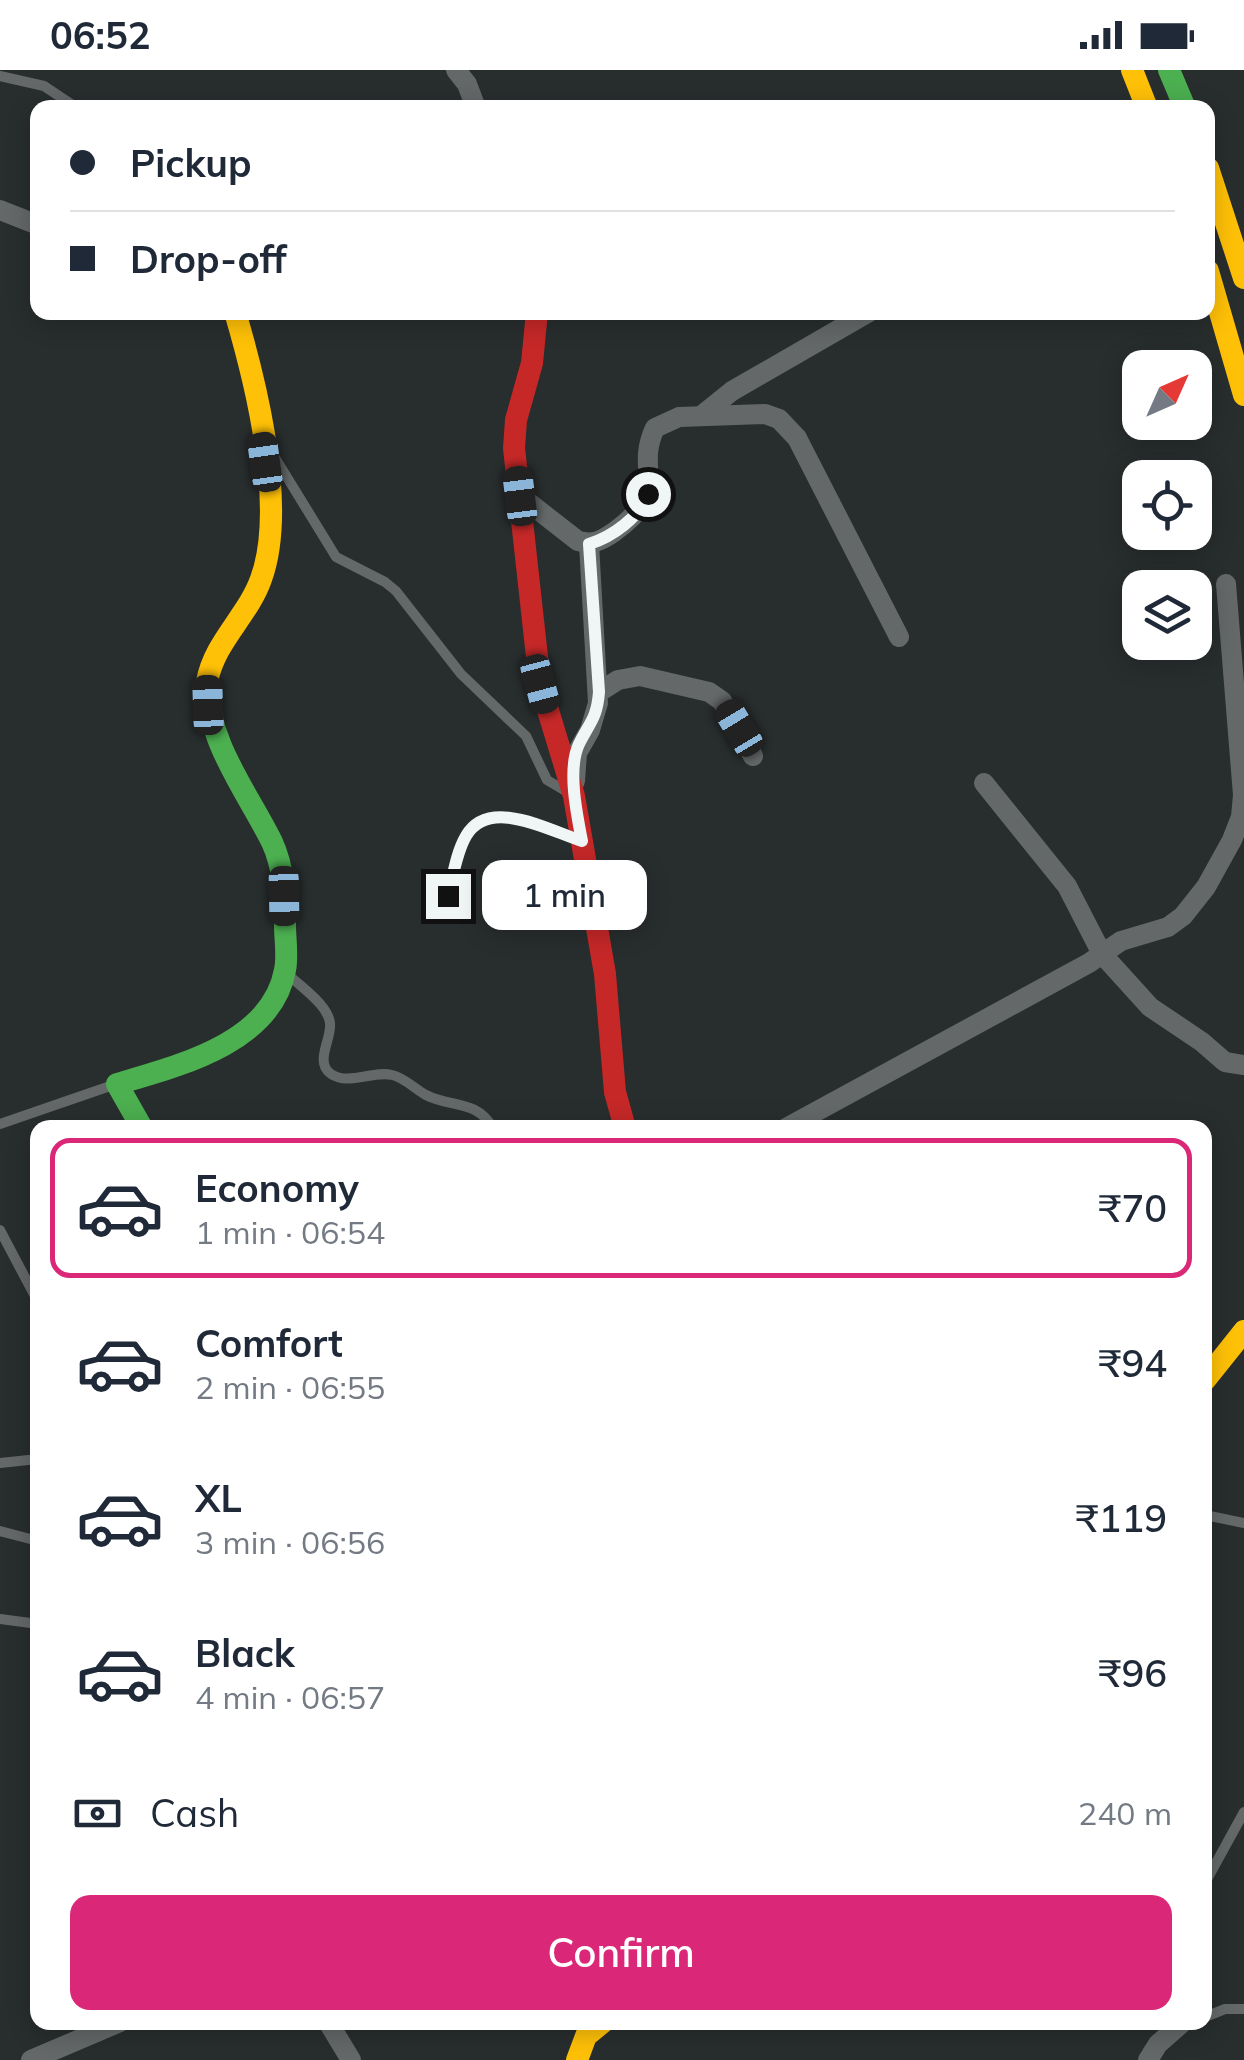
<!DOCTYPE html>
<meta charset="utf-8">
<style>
:root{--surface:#fff;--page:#f2f2f3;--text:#1f2937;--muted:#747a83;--line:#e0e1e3;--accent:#db2777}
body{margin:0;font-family:Mulish,sans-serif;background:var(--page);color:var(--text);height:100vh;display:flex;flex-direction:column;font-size:38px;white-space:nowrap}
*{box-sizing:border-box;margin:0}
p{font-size:32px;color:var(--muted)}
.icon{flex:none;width:55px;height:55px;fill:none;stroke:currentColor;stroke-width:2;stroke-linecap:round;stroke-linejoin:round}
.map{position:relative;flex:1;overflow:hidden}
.drawer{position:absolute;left:30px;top:1050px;width:1182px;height:910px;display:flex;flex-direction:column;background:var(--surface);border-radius:20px;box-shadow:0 5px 25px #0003}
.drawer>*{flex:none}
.hud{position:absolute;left:30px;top:30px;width:1185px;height:220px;border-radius:20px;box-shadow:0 5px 25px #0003;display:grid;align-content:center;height:220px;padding:0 40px;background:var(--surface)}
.needle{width:65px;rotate:45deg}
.controls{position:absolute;left:1122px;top:280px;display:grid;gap:20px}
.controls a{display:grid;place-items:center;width:90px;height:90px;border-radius:20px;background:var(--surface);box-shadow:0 5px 25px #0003;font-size:50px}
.end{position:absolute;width:45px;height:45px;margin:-22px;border:12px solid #f0f5f5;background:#111;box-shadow:0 0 0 5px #111}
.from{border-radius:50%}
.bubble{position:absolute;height:70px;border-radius:20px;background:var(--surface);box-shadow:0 5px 25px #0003;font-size:32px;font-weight:600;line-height:70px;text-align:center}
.car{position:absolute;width:30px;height:60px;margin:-30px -15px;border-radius:12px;box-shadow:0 0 8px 2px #0007;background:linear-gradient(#222 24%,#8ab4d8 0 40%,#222 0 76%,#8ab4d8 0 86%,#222 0)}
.hud b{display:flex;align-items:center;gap:35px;height:95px;font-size:38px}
.hud b+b{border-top:2px solid var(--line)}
.hud i{width:25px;height:25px;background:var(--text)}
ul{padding:18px 0 0;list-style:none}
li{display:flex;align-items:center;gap:30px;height:140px;margin:0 20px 15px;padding:0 20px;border:5px solid transparent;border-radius:20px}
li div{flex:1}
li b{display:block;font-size:38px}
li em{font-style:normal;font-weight:600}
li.active{border-color:var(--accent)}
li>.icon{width:90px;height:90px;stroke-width:1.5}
.pay{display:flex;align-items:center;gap:25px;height:110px;padding:0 40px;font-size:38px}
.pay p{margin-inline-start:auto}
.button{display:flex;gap:20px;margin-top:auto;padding:20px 40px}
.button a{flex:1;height:115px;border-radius:20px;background:var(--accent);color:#fff;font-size:40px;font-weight:600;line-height:115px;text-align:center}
.status{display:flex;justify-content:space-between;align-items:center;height:70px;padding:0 50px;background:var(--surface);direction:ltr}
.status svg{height:28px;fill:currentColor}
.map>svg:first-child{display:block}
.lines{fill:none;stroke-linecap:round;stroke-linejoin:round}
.lane{stroke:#646868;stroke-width:10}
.street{stroke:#646868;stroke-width:20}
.fast{stroke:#4caf50;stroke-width:22}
.slow{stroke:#ffc107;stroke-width:22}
.jam{stroke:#c62828;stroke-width:22}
.route{stroke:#f0f5f5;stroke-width:12}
</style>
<div class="status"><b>06:52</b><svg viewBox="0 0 49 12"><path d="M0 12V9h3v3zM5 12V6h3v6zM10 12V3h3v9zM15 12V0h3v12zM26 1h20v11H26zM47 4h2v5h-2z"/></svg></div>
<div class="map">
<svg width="1244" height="1990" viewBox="0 0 1244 1990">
<rect width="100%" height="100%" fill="#282d2d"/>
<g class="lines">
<!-- lane -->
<g class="lane">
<path d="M 0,6 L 44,16 L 77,38"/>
<path d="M 274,386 L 336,487 L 385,512 L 396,521 L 461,604 L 526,666 L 547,710 L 569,723"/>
<path d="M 448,826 C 453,807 456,782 466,765 C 489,728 545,759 576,769"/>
<path d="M 290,906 C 302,918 328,935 330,953 C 332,969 314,992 331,1004 C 348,1016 374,1000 392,1005 C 405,1008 415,1019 426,1025 C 451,1038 476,1029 493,1058"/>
<path d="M 0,1054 L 116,1014"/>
<path d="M 0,1160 L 38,1232"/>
<path d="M 0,1393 L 38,1389"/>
<path d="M 1205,1445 L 1244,1453"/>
<path d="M 0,1461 L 38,1471"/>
<path d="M 0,1549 L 38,1554"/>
<path d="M 1205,1813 L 1244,1742"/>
<path d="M 1205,1947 L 1225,1939 L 1244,1939"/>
</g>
<!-- street -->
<g class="street">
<path d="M 456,0 L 467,14 L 476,38"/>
<path d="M 0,140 L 38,155"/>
<path d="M 701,346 L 732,321 L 869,242"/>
<path d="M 519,425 L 578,471 C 593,475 601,471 614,462 C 674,418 633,405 655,358 L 679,347 L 765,344 L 779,349 L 797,368 L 899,567"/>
<path d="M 599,622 L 618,610 L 640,606 L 709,622 L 722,631 L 753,686"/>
<path d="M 575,711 L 577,683 L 590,660 L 598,633 L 589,474"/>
<path d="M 984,713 L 1067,816 L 1102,884 L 1150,937 L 1202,972 L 1225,992 L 1244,995"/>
<path d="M 786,1058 L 1089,893 L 1121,871 L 1168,857 L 1183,846 L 1206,817 L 1232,770 L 1241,747 L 1243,725 L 1226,514"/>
<path d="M 328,1952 L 351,1990"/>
<path d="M 31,1990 L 120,1952"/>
<path d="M 1148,1990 L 1158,1974 L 1183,1952"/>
</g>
<!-- fast -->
<g class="fast">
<path d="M 1169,0 L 1185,38"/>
<path d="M 142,1058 L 117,1014 C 178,996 272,973 285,900 C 288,886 285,870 285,855 C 285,826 284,798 272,772 C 246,720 207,672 207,612"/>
</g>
<!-- slow -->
<g class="slow">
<path d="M 1132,0 L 1147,38"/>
<path d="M 1208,98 L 1244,208"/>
<path d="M 1208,201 L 1244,325"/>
<path d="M 207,612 C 214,572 248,546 261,509 C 287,438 256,313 235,242"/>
<path d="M 1205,1310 L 1244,1261"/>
<path d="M 577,1990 L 586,1966 L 603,1952"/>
</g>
<!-- jam -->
<path class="jam" d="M 537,242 L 532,293 L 516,350 L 514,378 L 540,614 L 574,726 L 605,904 L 615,1022 L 625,1058"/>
</g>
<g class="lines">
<!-- route -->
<path class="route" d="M 448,826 C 453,807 456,783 466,766 C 489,726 550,761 582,771 C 577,745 567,699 579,674 C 590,652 597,648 599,622 L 589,474 C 612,467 640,447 648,424"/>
</g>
</svg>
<div class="controls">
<a><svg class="needle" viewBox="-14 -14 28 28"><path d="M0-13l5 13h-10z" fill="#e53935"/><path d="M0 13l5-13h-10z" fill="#747a83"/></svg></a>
<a><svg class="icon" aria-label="locate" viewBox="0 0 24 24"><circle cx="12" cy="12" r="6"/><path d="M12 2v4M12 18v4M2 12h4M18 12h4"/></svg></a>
<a><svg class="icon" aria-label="layers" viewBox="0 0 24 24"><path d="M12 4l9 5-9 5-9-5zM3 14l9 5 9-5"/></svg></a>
</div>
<i class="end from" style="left:648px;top:424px"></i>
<i class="end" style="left:448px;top:826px"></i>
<div class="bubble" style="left:482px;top:790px;width:165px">1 min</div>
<i class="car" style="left:265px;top:392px;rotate:352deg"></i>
<i class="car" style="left:520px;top:426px;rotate:353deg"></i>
<i class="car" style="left:540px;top:614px;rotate:165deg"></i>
<i class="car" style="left:208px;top:635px;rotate:358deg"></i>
<i class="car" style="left:739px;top:658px;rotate:329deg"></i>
<i class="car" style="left:284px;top:826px;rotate:179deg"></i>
<div class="hud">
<b><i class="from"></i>Pickup</b>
<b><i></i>Drop-off</b>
</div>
<section class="drawer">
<ul>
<li class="active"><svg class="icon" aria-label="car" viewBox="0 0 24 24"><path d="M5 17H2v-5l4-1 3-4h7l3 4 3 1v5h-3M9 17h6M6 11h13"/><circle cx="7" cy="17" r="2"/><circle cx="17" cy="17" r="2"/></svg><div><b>Economy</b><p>1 min · 06:54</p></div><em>₹70</em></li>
<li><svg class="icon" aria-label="car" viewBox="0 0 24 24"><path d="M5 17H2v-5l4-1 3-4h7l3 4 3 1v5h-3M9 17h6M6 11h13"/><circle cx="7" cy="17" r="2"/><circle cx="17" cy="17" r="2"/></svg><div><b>Comfort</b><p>2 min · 06:55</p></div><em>₹94</em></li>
<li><svg class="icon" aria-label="car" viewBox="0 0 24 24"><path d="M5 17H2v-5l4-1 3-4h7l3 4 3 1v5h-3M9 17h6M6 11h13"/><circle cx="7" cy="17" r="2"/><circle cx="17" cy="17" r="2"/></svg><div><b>XL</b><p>3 min · 06:56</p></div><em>₹119</em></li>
<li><svg class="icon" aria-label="car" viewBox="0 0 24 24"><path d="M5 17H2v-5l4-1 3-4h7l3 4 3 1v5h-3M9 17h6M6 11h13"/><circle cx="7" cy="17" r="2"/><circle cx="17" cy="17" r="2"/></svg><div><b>Black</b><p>4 min · 06:57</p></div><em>₹96</em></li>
</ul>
<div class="pay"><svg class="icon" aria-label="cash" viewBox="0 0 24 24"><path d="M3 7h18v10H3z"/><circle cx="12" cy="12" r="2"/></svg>Cash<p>240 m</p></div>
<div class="button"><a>Confirm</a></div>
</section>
</div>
